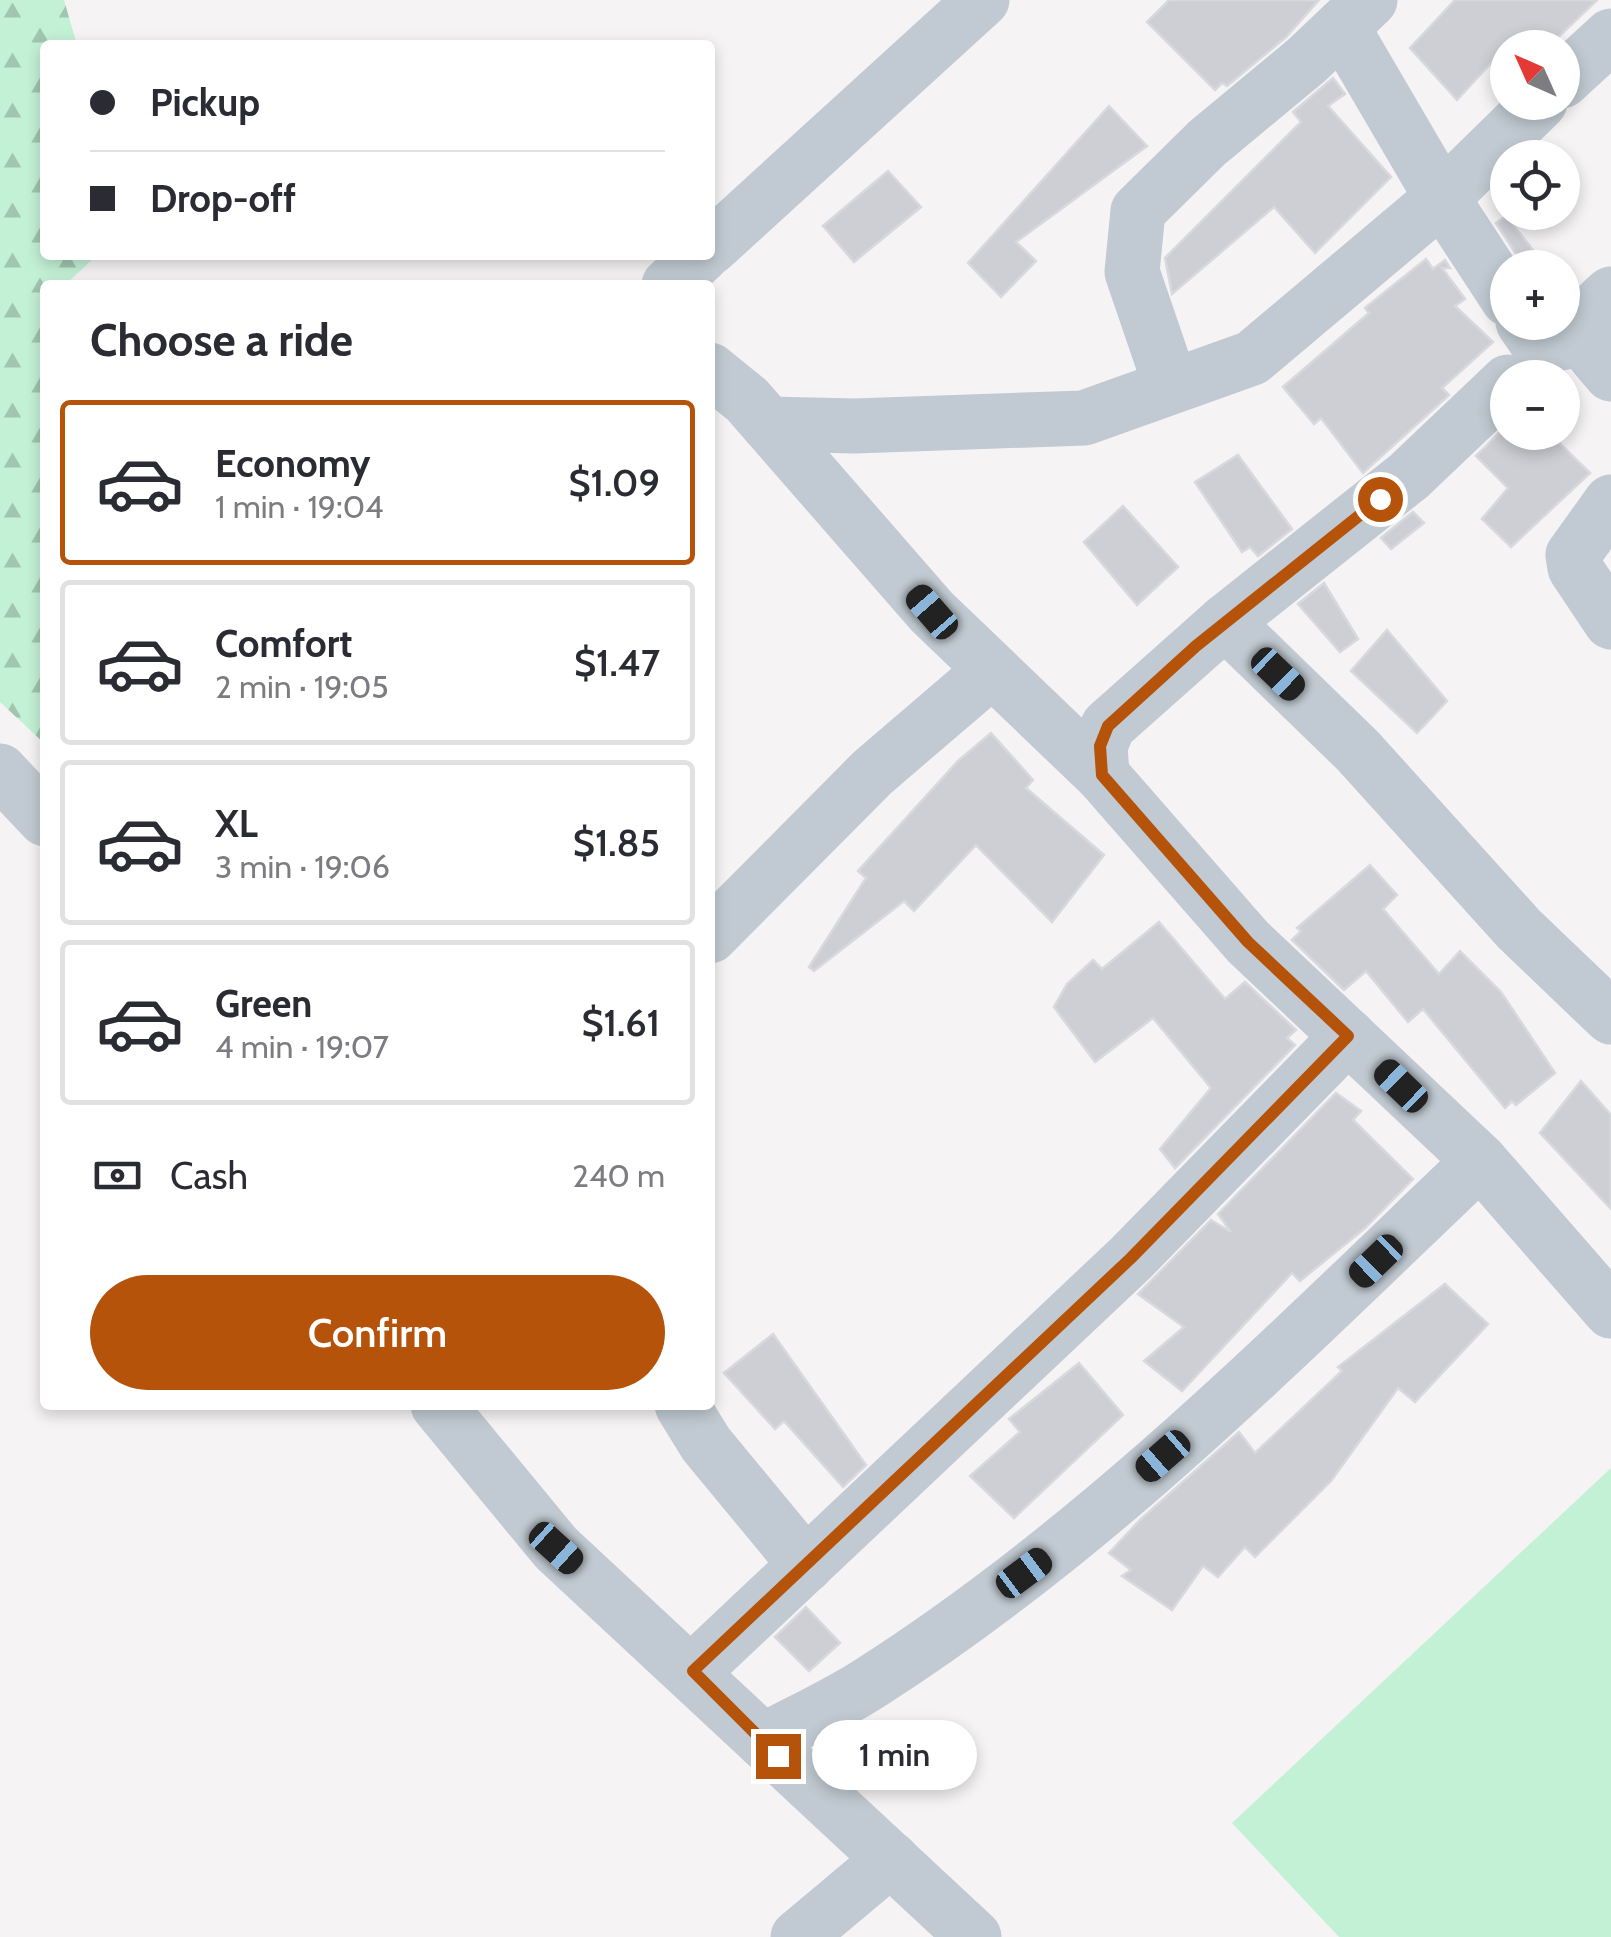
<!DOCTYPE html>
<meta charset="utf-8">
<style>
:root{--surface:#fff;--page:#f7f7f7;--text:#2b2b33;--muted:#7c7c81;--line:#e1e1e2;--accent:#b45309}
body{margin:0;font-family:Cabin,sans-serif;background:var(--page);color:var(--text);height:100vh;display:flex;flex-direction:column;font-size:38px;white-space:nowrap}
*{box-sizing:border-box;margin:0}
p{font-size:32px;color:var(--muted)}
.icon{flex:none;width:55px;height:55px;fill:none;stroke:currentColor;stroke-width:2;stroke-linecap:round;stroke-linejoin:round}
.map{position:relative;flex:1;overflow:hidden}
.drawer{position:absolute;left:40px;top:280px;width:675px;height:1130px;display:flex;flex-direction:column;background:var(--surface);border-radius:10px;box-shadow:0 5px 15px #0003}
.drawer>*{flex:none}
.top-card{position:absolute;left:40px;top:40px;width:675px;height:220px;border-radius:10px;box-shadow:0 5px 15px #0003;display:grid;align-content:center;height:220px;padding:0 50px;background:var(--surface)}
.needle{width:65px;rotate:315deg}
.tools{position:absolute;left:1490px;top:30px;display:grid;gap:20px}
.tools a{display:grid;place-items:center;width:90px;height:90px;border-radius:50%;background:var(--surface);box-shadow:0 5px 15px #0003;font-size:50px}
.end{position:absolute;width:45px;height:45px;margin:-22px;border:12px solid #b45309;background:#fff;box-shadow:0 0 0 5px #fff}
.from{border-radius:50%}
.bubble{position:absolute;height:70px;border-radius:35px;background:var(--surface);box-shadow:0 5px 15px #0003;font-size:32px;font-weight:600;line-height:70px;text-align:center}
.car{position:absolute;width:30px;height:60px;margin:-30px -15px;border-radius:12px;box-shadow:0 0 8px 2px #0007;background:linear-gradient(#222 24%,#8ab4d8 0 40%,#222 0 76%,#8ab4d8 0 86%,#222 0)}
.top-card b{display:flex;align-items:center;gap:35px;height:95px;font-size:38px}
.top-card b+b{border-top:2px solid var(--line)}
.top-card i{width:25px;height:25px;background:var(--text)}
ul{padding:0;list-style:none}
li{display:flex;align-items:center;gap:30px;height:165px;margin:0 20px 15px;padding:0 30px;border:5px solid var(--line);border-radius:10px}
li div{flex:1}
li b{display:block;font-size:38px}
li em{font-style:normal;font-weight:600}
li.selected{border-color:var(--accent)}
li>.icon{width:90px;height:90px;stroke-width:1.5}
h2{padding:0 50px;font-size:45px;line-height:120px}
.pay{display:flex;align-items:center;gap:25px;height:110px;padding:0 50px;font-size:38px}
.pay p{margin-inline-start:auto}
.primary-button{display:flex;gap:20px;margin-top:auto;padding:20px 50px}
.primary-button a{flex:1;height:115px;border-radius:60px;background:var(--accent);color:#fff;font-size:40px;font-weight:600;line-height:115px;text-align:center}
.map>svg:first-child{display:block}
.forest{fill:url(#forest-firs)}
.garden{fill:#c3f1d5}
.building{fill:#cdcfd5;stroke:#d7d9de;stroke-width:2.5}
.lines{fill:none;stroke-linecap:round;stroke-linejoin:round}
.minor{stroke:#c1cad2;stroke-width:55}
.route{stroke:#b45309;stroke-width:12}
</style>
<div class="map">
<svg width="1611" height="1937" viewBox="0 0 1611 1937">
<defs>
<pattern id="forest-firs" width="22" height="20" patternUnits="userSpaceOnUse" patternTransform="scale(2.5)"><rect width="22" height="20" fill="#c3f1d5"/><path d="M5 1l3.5 6h-7zM16 11l3.5 6h-7z" fill="#a0c6b0"/></pattern>
</defs>
<rect width="100%" height="100%" fill="#f5f3f3"/>
<!-- forest -->
<path class="forest" d="M 0,0 L 64,0 L 77,45 L 45,45 L 45,255 L 97,255 L 65,285 L 45,285 L 41,307 L 45,315 L 45,744 L 0,702 Z"/>
<!-- garden -->
<path class="garden" d="M 1611,1468 L 1611,1937 L 1339,1937 L 1232,1823 Z"/>
<!-- building -->
<g class="building">
<path d="M 1169,0 L 1319,0 L 1286,37 L 1227,86 L 1222,83 L 1215,90 L 1147,22 Z"/>
<path d="M 1455,0 L 1597,0 L 1547,48 L 1505,48 L 1457,100 L 1410,48 Z"/>
<path d="M 1333,78 L 1345,94 L 1328,106 L 1391,177 L 1315,253 L 1274,207 L 1172,294 L 1165,258 L 1301,122 L 1293,112 Z"/>
<path d="M 1109,106 L 1147,146 L 1016,242 L 1036,261 L 1001,297 L 968,263 Z"/>
<path d="M 888,171 L 921,207 L 854,262 L 823,226 Z"/>
<path d="M 1506,216 L 1547,268 L 1525,268 L 1496,223 Z"/>
<path d="M 1426,259 L 1433,269 L 1445,260 L 1450,268 L 1442,268 L 1465,299 L 1455,306 L 1493,342 L 1442,388 L 1449,395 L 1363,473 L 1321,418 L 1314,424 L 1283,387 L 1369,313 L 1365,308 Z"/>
<path d="M 1500,432 L 1548,432 L 1590,473 L 1511,547 L 1482,519 L 1508,488 L 1476,456 Z"/>
<path d="M 1238,455 L 1292,529 L 1258,556 L 1250,547 L 1242,552 L 1195,482 Z"/>
<path d="M 1123,506 L 1178,567 L 1137,605 L 1084,542 Z"/>
<path d="M 1413,512 L 1424,523 L 1391,549 L 1381,538 Z"/>
<path d="M 1324,583 L 1358,639 L 1340,652 L 1298,604 Z"/>
<path d="M 1387,630 L 1447,701 L 1417,733 L 1351,671 Z"/>
<path d="M 991,733 L 1033,780 L 1026,788 L 1104,855 L 1052,922 L 976,845 L 914,911 L 904,901 L 814,971 L 809,967 L 866,878 L 858,871 L 958,761 Z"/>
<path d="M 1370,865 L 1397,895 L 1383,909 L 1439,974 L 1460,951 L 1501,992 L 1555,1073 L 1516,1105 L 1512,1101 L 1505,1108 L 1423,1009 L 1408,1022 L 1366,971 L 1344,990 L 1292,940 L 1301,931 L 1297,928 Z"/>
<path d="M 1159,922 L 1225,999 L 1245,982 L 1296,1030 L 1287,1038 L 1295,1045 L 1175,1168 L 1160,1149 L 1211,1088 L 1153,1018 L 1095,1062 L 1054,1007 L 1067,984 L 1093,960 L 1102,969 Z"/>
<path d="M 1581,1081 L 1611,1115 L 1611,1209 L 1540,1133 Z"/>
<path d="M 1336,1093 L 1361,1111 L 1353,1120 L 1413,1179 L 1365,1228 L 1300,1281 L 1292,1273 L 1182,1391 L 1144,1361 L 1184,1327 L 1138,1294 L 1211,1220 L 1231,1232 L 1218,1214 Z"/>
<path d="M 1445,1284 L 1488,1324 L 1415,1402 L 1398,1388 L 1331,1481 L 1255,1557 L 1245,1547 L 1218,1577 L 1203,1566 L 1172,1610 L 1122,1576 L 1131,1570 L 1109,1553 L 1140,1520 L 1239,1432 L 1255,1453 L 1342,1371 L 1338,1367 Z"/>
<path d="M 773,1334 L 866,1465 L 843,1487 L 784,1421 L 775,1429 L 724,1373 Z"/>
<path d="M 1079,1363 L 1123,1415 L 1014,1518 L 970,1476 L 1020,1432 L 1009,1419 Z"/>
<path d="M 806,1607 L 840,1643 L 809,1671 L 775,1637 Z"/>
</g>
<g class="lines">
<!-- minor -->
<g class="minor">
<path d="M 1342,27 L 1442,198 L 1508,299"/>
<path d="M 1562,81 L 1611,36"/>
<path d="M 710,248 L 982,0"/>
<path d="M 669,285 L 702,255"/>
<path d="M 1611,294 C 1570,330 1579,337 1611,374"/>
<path d="M 1523,322 L 1540,347 L 1582,339"/>
<path d="M 710,370 L 747,400 L 932,612 L 1102,775 L 1248,942 L 1480,1161 L 1611,1311"/>
<path d="M 1171,386 L 1132,272 L 1138,211 L 1207,143 L 1307,60 L 1370,0"/>
<path d="M 768,424 L 855,426 L 1084,418 L 1252,358 L 1442,198 L 1540,102"/>
<path d="M 1611,502 L 1573,555 L 1575,568 L 1611,622"/>
<path d="M 1225,622 L 1358,751 L 1519,929 L 1611,1017"/>
<path d="M 0,771 L 45,819"/>
<path d="M 1102,775 L 1100,746 L 1108,726 L 1225,622 L 1409,476 L 1508,382"/>
<path d="M 710,936 L 872,773 L 991,671"/>
<path d="M 438,1405 L 556,1548 L 974,1937"/>
<path d="M 682,1405 L 706,1444 L 806,1565"/>
<path d="M 693,1671 L 1131,1258 L 1348,1036"/>
<path d="M 763,1741 C 798,1722 836,1705 870,1683 C 1096,1539 1287,1345 1480,1161"/>
<path d="M 798,1937 L 891,1859"/>
</g>
</g>
<g class="lines">
<!-- route -->
<path class="route" d="M 778,1756 L 693,1671 L 1131,1258 L 1348,1036 L 1248,942 L 1102,775 L 1100,746 L 1108,726 L 1196,646 L 1380,499"/>
</g>
</svg>
<div class="tools">
<a><svg class="needle" viewBox="-14 -14 28 28"><path d="M0-13l5 13h-10z" fill="#e53935"/><path d="M0 13l5-13h-10z" fill="#7c7c81"/></svg></a>
<a><svg class="icon" aria-label="locate" viewBox="0 0 24 24"><circle cx="12" cy="12" r="6"/><path d="M12 2v4M12 18v4M2 12h4M18 12h4"/></svg></a>
<a>+</a>
<a>−</a>
</div>
<i class="end from" style="left:1380px;top:499px"></i>
<i class="end" style="left:778px;top:1756px"></i>
<div class="bubble" style="left:812px;top:1720px;width:165px">1 min</div>
<i class="car" style="left:932px;top:612px;rotate:319deg"></i>
<i class="car" style="left:1278px;top:674px;rotate:134deg"></i>
<i class="car" style="left:1401px;top:1086px;rotate:314deg"></i>
<i class="car" style="left:1376px;top:1261px;rotate:226deg"></i>
<i class="car" style="left:1163px;top:1456px;rotate:229deg"></i>
<i class="car" style="left:556px;top:1548px;rotate:132deg"></i>
<i class="car" style="left:1024px;top:1573px;rotate:53deg"></i>
<div class="top-card">
<b><i class="from"></i>Pickup</b>
<b><i></i>Drop-off</b>
</div>
<section class="drawer">
<h2>Choose a ride</h2>
<ul>
<li class="selected"><svg class="icon" aria-label="car" viewBox="0 0 24 24"><path d="M5 17H2v-5l4-1 3-4h7l3 4 3 1v5h-3M9 17h6M6 11h13"/><circle cx="7" cy="17" r="2"/><circle cx="17" cy="17" r="2"/></svg><div><b>Economy</b><p>1 min · 19:04</p></div><em>$1.09</em></li>
<li><svg class="icon" aria-label="car" viewBox="0 0 24 24"><path d="M5 17H2v-5l4-1 3-4h7l3 4 3 1v5h-3M9 17h6M6 11h13"/><circle cx="7" cy="17" r="2"/><circle cx="17" cy="17" r="2"/></svg><div><b>Comfort</b><p>2 min · 19:05</p></div><em>$1.47</em></li>
<li><svg class="icon" aria-label="car" viewBox="0 0 24 24"><path d="M5 17H2v-5l4-1 3-4h7l3 4 3 1v5h-3M9 17h6M6 11h13"/><circle cx="7" cy="17" r="2"/><circle cx="17" cy="17" r="2"/></svg><div><b>XL</b><p>3 min · 19:06</p></div><em>$1.85</em></li>
<li><svg class="icon" aria-label="car" viewBox="0 0 24 24"><path d="M5 17H2v-5l4-1 3-4h7l3 4 3 1v5h-3M9 17h6M6 11h13"/><circle cx="7" cy="17" r="2"/><circle cx="17" cy="17" r="2"/></svg><div><b>Green</b><p>4 min · 19:07</p></div><em>$1.61</em></li>
</ul>
<div class="pay"><svg class="icon" aria-label="cash" viewBox="0 0 24 24"><path d="M3 7h18v10H3z"/><circle cx="12" cy="12" r="2"/></svg>Cash<p>240 m</p></div>
<div class="primary-button"><a>Confirm</a></div>
</section>
</div>
